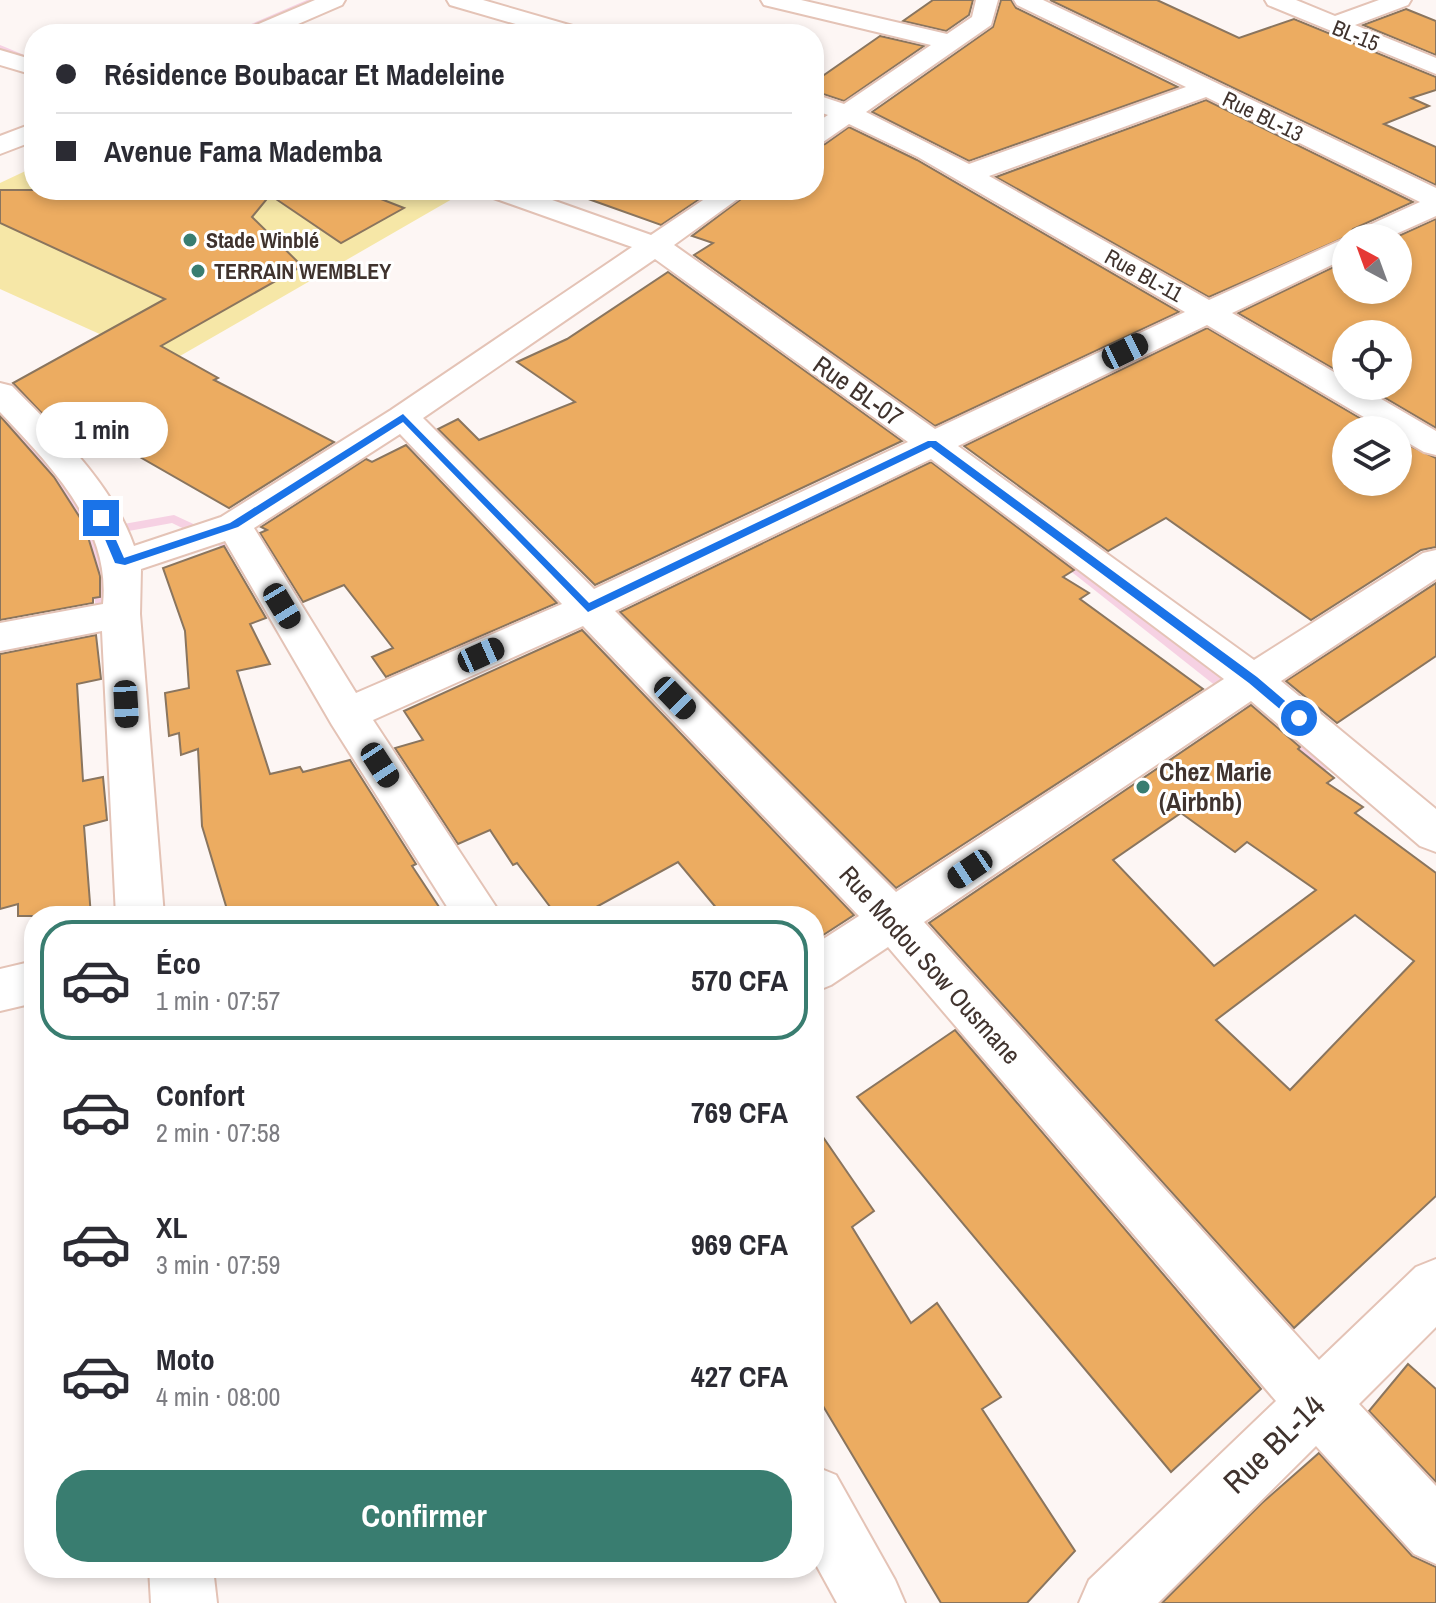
<!DOCTYPE html>
<html lang="fr">
<meta charset="utf-8">
<style>
:root{--surface:#fff;--page:#f7f7f7;--text:#2b2b33;--muted:#7c7c81;--line:#e1e1e2;--accent:#397d70}
body{margin:0;font-family:"Archivo Narrow",sans-serif;background:var(--page);color:var(--text);height:100vh;display:flex;flex-direction:column;font-size:30px;white-space:nowrap}
*{box-sizing:border-box;margin:0}
p{font-size:26px;color:var(--muted)}
.icon{flex:none;width:44px;height:44px;fill:none;stroke:currentColor;stroke-width:2;stroke-linecap:round;stroke-linejoin:round}
.map{position:relative;flex:1;overflow:hidden}
.side{position:absolute;left:24px;top:906px;width:800px;height:672px;display:flex;flex-direction:column;background:var(--surface);border-radius:32px;box-shadow:0 4px 12px #0003}
.side>*{flex:none}
.top-card{position:absolute;left:24px;top:24px;width:800px;height:176px;border-radius:32px;box-shadow:0 4px 12px #0003;display:grid;align-content:center;height:176px;padding:0 32px;background:var(--surface)}
.needle{width:52px;rotate:319deg}
.controls{position:absolute;left:1332px;top:224px;display:grid;gap:16px}
.controls a{display:grid;place-items:center;width:80px;height:80px;border-radius:50%;background:var(--surface);box-shadow:0 4px 12px #0003;font-size:40px}
.end{position:absolute;width:36px;height:36px;margin:-18px;border:10px solid #1a73e8;background:#fff;box-shadow:0 0 0 4px #fff}
.from{border-radius:50%}
.bubble{position:absolute;height:56px;border-radius:28px;background:var(--surface);box-shadow:0 4px 12px #0003;font-size:26px;font-weight:700;line-height:56px;text-align:center}
.car{position:absolute;width:24px;height:48px;margin:-24px -12px;border-radius:10px;box-shadow:0 0 6px 2px #0007;background:linear-gradient(#222 24%,#8ab4d8 0 40%,#222 0 76%,#8ab4d8 0 86%,#222 0)}
.top-card b{display:flex;align-items:center;gap:28px;height:76px;font-size:30px}
.top-card b+b{border-top:2px solid var(--line)}
.top-card i{width:20px;height:20px;background:var(--text)}
ul{padding:14px 0 0;list-style:none}
li{display:flex;align-items:center;gap:24px;height:120px;margin:0 16px 12px;padding:0 16px;border:4px solid transparent;border-radius:32px}
li div{flex:1}
li b{display:block;font-size:30px}
li em{font-style:normal;font-weight:700}
li.current{border-color:var(--accent)}
li>.icon{width:72px;height:72px;stroke-width:1.5}
.cta{display:flex;gap:16px;margin-top:auto;padding:16px 32px}
.cta a{flex:1;height:92px;border-radius:32px;background:var(--accent);color:#fff;font-size:32px;font-weight:700;line-height:92px;text-align:center}
.map>svg:first-child{display:block}
.green{fill:#f6e7a7}
.lines{fill:none;stroke-linecap:round;stroke-linejoin:round}
.stream{fill:#f6d1e3;fill-rule:evenodd}
.building{fill:#ecac61;stroke:#8a755e;stroke-width:2;fill-rule:evenodd}
.street-casing{stroke:#e4c3b6;stroke-width:4}
.street{fill:#fff;fill-rule:evenodd}
.route{fill:#1a73e8}
.poi-dot{fill:#397d70;stroke:#fff;stroke-width:3}
.labels{text-anchor:middle;stroke-width:6;stroke-linejoin:round;paint-order:stroke}
.far-street-label{font-size:22px;fill:#40332e;stroke:#fff}
.far-poi-label{font-size:22px;font-weight:bold;fill:#40332e;stroke:#fff;text-anchor:start}
.street-label{font-size:26px;fill:#40332e;stroke:#fff}
.poi-label{font-size:26px;font-weight:bold;fill:#40332e;stroke:#fff;text-anchor:start}
.near-street-label{font-size:32px;fill:#40332e;stroke:#fff}
</style>
<div class="map">
<svg width="1436" height="1603" viewBox="0 0 1436 1603">
<rect width="100%" height="100%" fill="#fdf6f4"/>
<!-- green -->
<path class="green" d="M 34,167 L 34,190 L 466,191 L 173,360 L 104,336 L 0,289 L 0,183 Z"/>
<g class="lines">
<!-- stream -->
<g class="stream">
<path d="M 307,0 L 318,0 L 239,34 L 228,34 Z"/>
<path d="M 0,45 L 34,59 L 34,65 L 0,51 Z"/>
<path d="M 0,410 L 4,411 L 77,491 L 99,533 L 112,623 L 110,626 L 105,628 L 98,623 L 85,533 L 66,496 L 0,421 Z"/>
<path d="M 174,515 L 252,551 L 254,554 L 247,558 L 242,557 L 172,523 L 107,535 L 100,531 L 107,527 Z"/>
<path d="M 1054,547 L 1334,762 L 1336,766 L 1334,770 L 1322,770 L 1049,554 L 1049,548 Z"/>
</g>
</g>
<!-- building -->
<g class="building">
<path d="M 933,0 L 973,0 L 969,15 L 946,31 L 903,21 Z"/>
<path d="M 1001,0 L 1011,0 L 1016,8 L 1178,87 L 969,161 L 872,112 L 993,27 Z"/>
<path d="M 1050,0 L 1157,0 L 1239,38 L 1294,19 L 1436,77 L 1436,90 L 1411,98 L 1429,106 L 1384,124 L 1436,147 L 1436,185 Z"/>
<path d="M 1406,9 L 1436,21 L 1436,55 L 1363,25 Z"/>
<path d="M 880,36 L 924,46 L 844,101 L 814,91 L 814,82 Z"/>
<path d="M 1206,100 L 1413,202 L 1353,229 L 1348,236 L 1209,297 L 996,177 Z"/>
<path d="M 849,127 L 917,160 L 1179,312 L 935,426 L 694,255 L 713,243 L 692,236 L 753,190 L 814,190 L 814,147 L 825,144 Z"/>
<path d="M 0,190 L 358,190 L 404,208 L 341,243 L 270,195 L 252,217 L 302,266 L 161,346 L 218,378 L 214,380 L 334,442 L 229,508 L 63,413 L 79,452 L 13,383 L 165,299 L 0,223 Z"/>
<path d="M 581,190 L 713,190 L 661,225 L 580,196 Z"/>
<path d="M 1436,219 L 1436,428 L 1365,386 L 1398,386 L 1398,334 L 1346,334 L 1346,376 L 1238,313 L 1346,261 L 1346,290 L 1398,290 L 1398,238 L 1394,238 Z"/>
<path d="M 668,272 L 902,441 L 595,585 L 438,429 L 458,419 L 479,440 L 575,402 L 517,362 L 567,339 Z"/>
<path d="M 1207,328 L 1380,430 L 1346,430 L 1346,482 L 1398,482 L 1398,440 L 1436,458 L 1436,547 L 1421,550 L 1311,620 L 1166,518 L 1108,551 L 964,446 Z"/>
<path d="M 0,416 L 54,477 L 84,524 L 100,576 L 100,597 L 93,598 L 93,603 L 0,620 Z"/>
<path d="M 406,445 L 557,603 L 386,677 L 372,657 L 393,648 L 344,585 L 303,602 L 260,533 L 267,530 L 261,527 L 366,459 L 372,462 Z"/>
<path d="M 931,462 L 1074,570 L 1063,577 L 1089,593 L 1080,599 L 1203,689 L 896,888 L 620,612 Z"/>
<path d="M 224,546 L 266,618 L 250,624 L 270,664 L 237,671 L 270,774 L 300,767 L 303,772 L 350,760 L 416,864 L 412,866 L 445,916 L 229,916 L 202,826 L 198,749 L 181,755 L 179,733 L 169,736 L 165,693 L 189,688 L 185,631 L 163,568 Z"/>
<path d="M 1436,583 L 1436,656 L 1337,723 L 1286,681 Z"/>
<path d="M 582,630 L 854,915 L 814,941 L 814,916 L 723,916 L 678,862 L 580,916 L 557,916 L 517,863 L 513,865 L 490,830 L 458,844 L 395,748 L 423,740 L 404,711 Z"/>
<path d="M 96,635 L 101,679 L 77,684 L 83,781 L 103,777 L 107,820 L 84,826 L 91,916 L 18,916 L 18,904 L 0,909 L 0,654 Z"/>
<path d="M 1251,705 L 1300,747 L 1298,749 L 1334,778 L 1327,783 L 1363,807 L 1355,813 L 1436,873 L 1436,1196 L 1294,1328 L 929,923 ZM 1181,813 L 1235,852 L 1247,842 L 1316,890 L 1214,966 L 1113,860 ZM 1355,915 L 1414,961 L 1290,1090 L 1216,1020 Z"/>
<path d="M 955,1030 L 1261,1389 L 1171,1472 L 857,1097 Z"/>
<path d="M 814,1124 L 874,1211 L 852,1227 L 911,1323 L 937,1303 L 1001,1397 L 982,1409 L 1075,1551 L 1027,1603 L 941,1603 L 814,1391 Z"/>
<path d="M 1408,1364 L 1436,1389 L 1436,1482 L 1369,1411 Z"/>
<path d="M 1319,1453 L 1412,1556 L 1436,1567 L 1436,1603 L 1162,1603 L 1262,1503 Z"/>
</g>
<g class="lines">
<defs>
<g id="street">
<path d="M 315,0 L 345,0 L 342,5 L 275,34 L 243,34 L 247,29 Z"/>
<path d="M 447,0 L 483,0 L 583,29 L 587,34 L 550,34 L 450,5 Z"/>
<path d="M 761,0 L 801,0 L 947,34 L 972,17 L 976,0 L 998,0 L 991,25 L 866,112 L 969,164 L 1186,87 L 1017,5 L 1014,0 L 1043,0 L 1436,188 L 1436,216 L 1387,238 L 1350,238 L 1354,232 L 1420,202 L 1206,97 L 989,176 L 1209,300 L 1346,238 L 1346,258 L 1232,313 L 1346,379 L 1346,386 L 1359,386 L 1436,431 L 1436,455 L 1424,452 L 1398,437 L 1398,430 L 1386,430 L 1207,325 L 958,446 L 1254,660 L 1423,553 L 1436,550 L 1436,579 L 1281,681 L 1436,809 L 1436,852 L 1420,846 L 1251,701 L 924,922 L 1319,1360 L 1416,1267 L 1436,1259 L 1436,1327 L 1359,1404 L 1436,1486 L 1436,1564 L 1414,1554 L 1316,1446 L 1158,1603 L 1079,1603 L 1089,1580 L 1276,1401 L 888,947 L 831,985 L 814,992 L 814,945 L 859,916 L 583,626 L 373,720 L 502,916 L 453,916 L 332,725 L 225,541 L 141,569 L 140,614 L 164,916 L 116,916 L 102,631 L 0,651 L 0,623 L 103,604 C 111,526 50,465 0,412 L 0,383 L 12,386 C 57,432 112,483 134,546 L 221,517 L 391,410 L 632,247 L 488,196 L 484,190 L 524,190 L 651,235 L 718,190 L 750,190 L 674,245 L 935,429 L 1185,312 L 918,157 L 849,124 L 823,142 L 814,144 L 814,124 L 828,115 L 814,110 L 814,94 L 844,104 L 931,45 L 764,5 ZM 655,259 L 908,442 L 594,589 L 423,418 ZM 400,434 L 562,604 L 356,693 L 254,528 ZM 931,459 L 1224,679 L 896,892 L 615,611 Z"/>
<path d="M 1265,0 L 1296,0 L 1335,16 L 1379,0 L 1411,0 L 1408,5 L 1355,25 L 1436,58 L 1436,74 L 1268,5 Z"/>
<path d="M 0,50 L 34,60 L 34,75 L 0,65 Z"/>
<path d="M 34,123 L 34,141 L 0,154 L 0,136 Z"/>
<path d="M 34,961 L 34,1003 L 0,1011 L 0,969 Z"/>
<path d="M 814,1466 L 836,1475 L 895,1580 L 905,1603 L 837,1603 L 814,1561 Z"/>
<path d="M 149,1568 L 213,1568 L 217,1603 L 151,1603 Z"/>
</g>
</defs>
<!-- street casing -->
<use href="#street" class="street-casing"/>
<!-- street -->
<use href="#street" class="street"/>
</g>
<!-- route -->
<path class="route" d="M 403,414 L 589,603 L 928,441 L 936,441 L 1257,677 L 1305,718 L 1299,723 L 1294,721 L 1249,683 L 931,447 L 588,612 L 403,422 L 238,527 L 125,565 L 115,563 L 96,518 L 105,515 L 124,558 L 230,523 Z"/>
<!-- markers -->
<g class="poi-dot">
<circle cx="190" cy="240" r="8"/>
<circle cx="198" cy="271" r="8"/>
<circle cx="1143" cy="787" r="8"/>
</g>
<g class="labels">
<!-- far-street labels -->
<g class="far-street-label">
<text transform="translate(1356 35) rotate(22)" y="8">BL-15</text>
<text transform="translate(1263 116) rotate(26)" y="8">Rue BL-13</text>
<text transform="translate(1144 275) rotate(29)" y="8">Rue BL-11</text>
</g>
<!-- far-poi labels -->
<g class="far-poi-label">
<text x="206" y="248">Stade Winblé</text>
<text x="214" y="279">TERRAIN WEMBLEY</text>
</g>
<!-- street labels -->
<g class="street-label">
<text transform="translate(858 391) rotate(35)" y="9">Rue BL-07</text>
<text transform="translate(930 965) rotate(48)" y="9">Rue Modou Sow Ousmane</text>
</g>
<!-- poi labels -->
<g class="poi-label">
<text x="1159" y="781">Chez Marie<tspan x="1159" dy="30">(Airbnb)</tspan></text>
</g>
<!-- near-street labels -->
<g class="near-street-label">
<text transform="translate(1274 1444) rotate(-44)" y="11">Rue BL-14</text>
</g>
</g>
</svg>
<div class="controls">
<a><svg class="needle" viewBox="-14 -14 28 28"><path d="M0-13l5 13h-10z" fill="#e53935"/><path d="M0 13l5-13h-10z" fill="#7c7c81"/></svg></a>
<a><svg class="icon" aria-label="locate" viewBox="0 0 24 24"><circle cx="12" cy="12" r="6"/><path d="M12 2v4M12 18v4M2 12h4M18 12h4"/></svg></a>
<a><svg class="icon" aria-label="layers" viewBox="0 0 24 24"><path d="M12 4l9 5-9 5-9-5zM3 14l9 5 9-5"/></svg></a>
</div>
<i class="end from" style="left:1299px;top:718px"></i>
<i class="end" style="left:101px;top:518px"></i>
<div class="bubble" style="left:36px;top:402px;width:132px">1 min</div>
<i class="car" style="left:1125px;top:351px;rotate:64deg"></i>
<i class="car" style="left:282px;top:606px;rotate:149deg"></i>
<i class="car" style="left:481px;top:655px;rotate:66deg"></i>
<i class="car" style="left:675px;top:698px;rotate:136deg"></i>
<i class="car" style="left:126px;top:704px;rotate:177deg"></i>
<i class="car" style="left:380px;top:765px;rotate:147deg"></i>
<i class="car" style="left:970px;top:869px;rotate:236deg"></i>
<div class="top-card">
<b><i class="from"></i>Résidence Boubacar Et Madeleine</b>
<b><i></i>Avenue Fama Mademba</b>
</div>
<section class="side">
<ul>
<li class="current"><svg class="icon" aria-label="car" viewBox="0 0 24 24"><path d="M5 17H2v-5l4-1 3-4h7l3 4 3 1v5h-3M9 17h6M6 11h13"/><circle cx="7" cy="17" r="2"/><circle cx="17" cy="17" r="2"/></svg><div><b>Éco</b><p>1 min · 07:57</p></div><em>570 CFA</em></li>
<li><svg class="icon" aria-label="car" viewBox="0 0 24 24"><path d="M5 17H2v-5l4-1 3-4h7l3 4 3 1v5h-3M9 17h6M6 11h13"/><circle cx="7" cy="17" r="2"/><circle cx="17" cy="17" r="2"/></svg><div><b>Confort</b><p>2 min · 07:58</p></div><em>769 CFA</em></li>
<li><svg class="icon" aria-label="car" viewBox="0 0 24 24"><path d="M5 17H2v-5l4-1 3-4h7l3 4 3 1v5h-3M9 17h6M6 11h13"/><circle cx="7" cy="17" r="2"/><circle cx="17" cy="17" r="2"/></svg><div><b>XL</b><p>3 min · 07:59</p></div><em>969 CFA</em></li>
<li><svg class="icon" aria-label="car" viewBox="0 0 24 24"><path d="M5 17H2v-5l4-1 3-4h7l3 4 3 1v5h-3M9 17h6M6 11h13"/><circle cx="7" cy="17" r="2"/><circle cx="17" cy="17" r="2"/></svg><div><b>Moto</b><p>4 min · 08:00</p></div><em>427 CFA</em></li>
</ul>
<div class="cta"><a>Confirmer</a></div>
</section>
</div>
